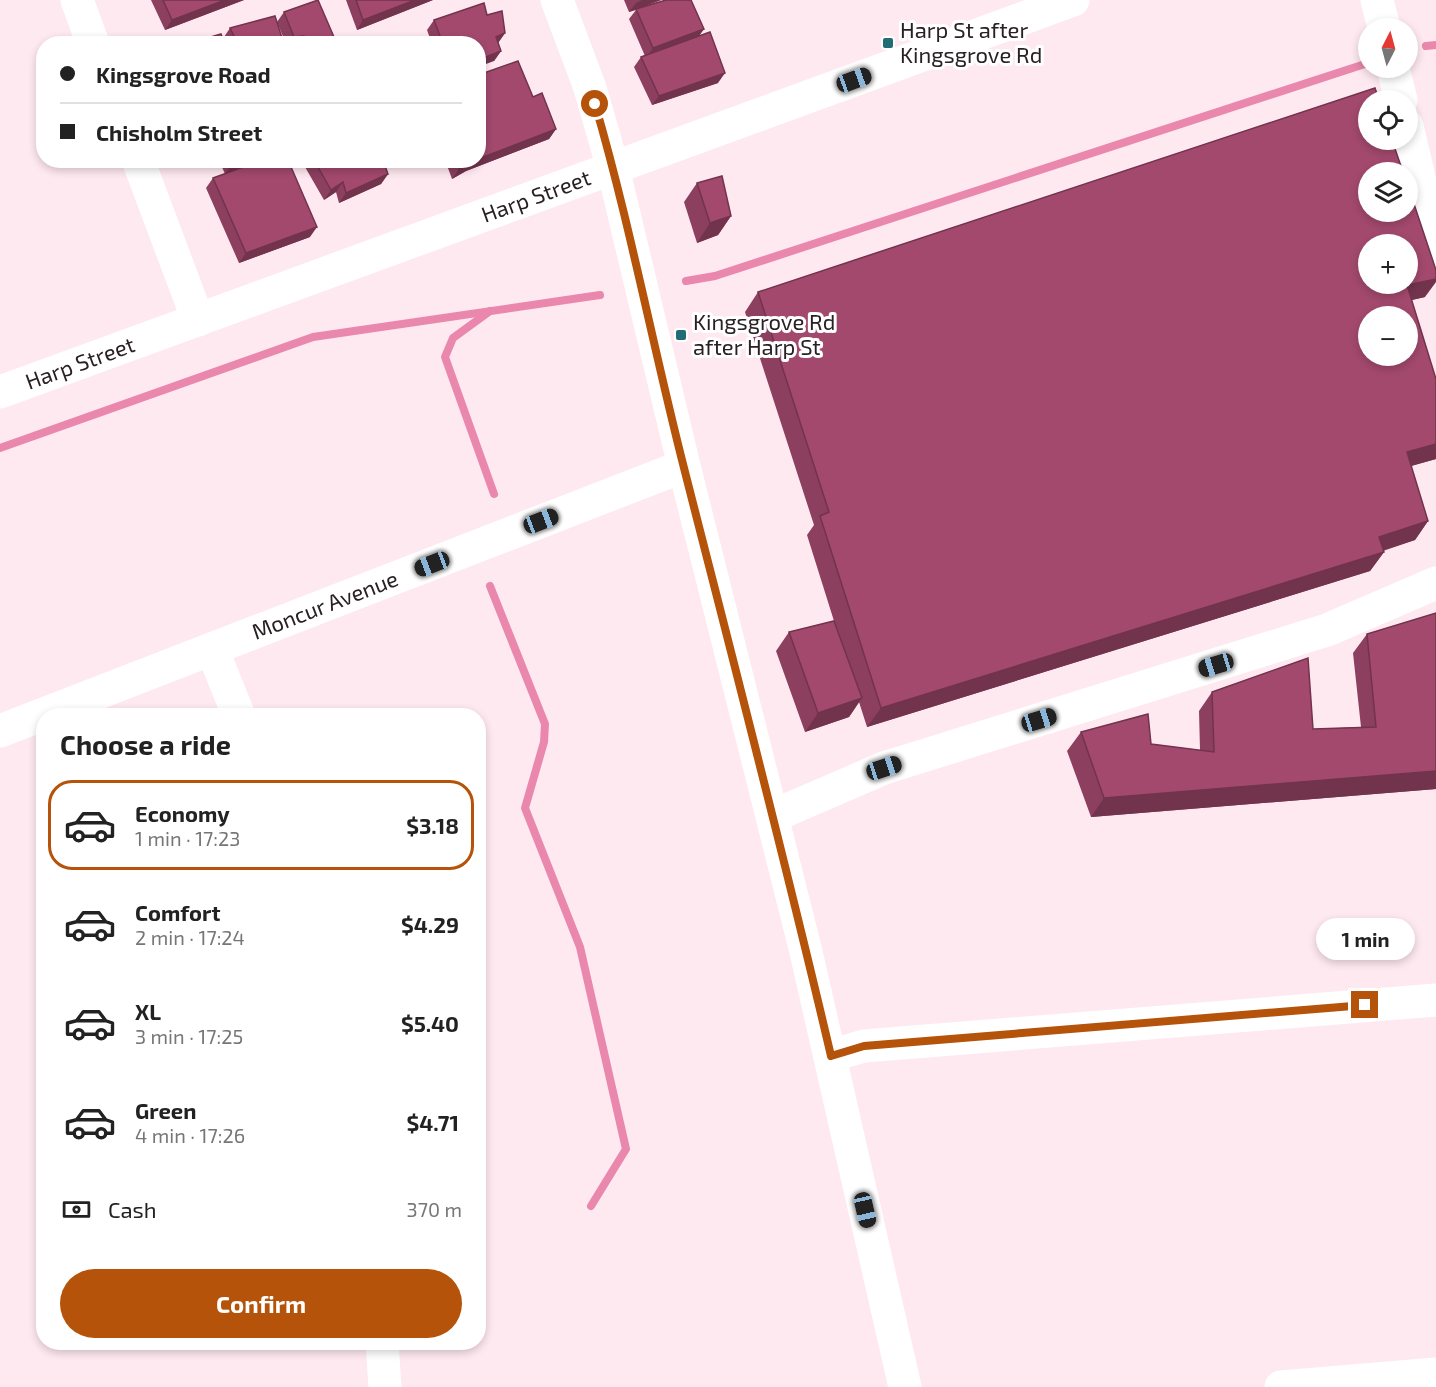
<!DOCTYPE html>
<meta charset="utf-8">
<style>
:root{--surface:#fff;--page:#f2f2f2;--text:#222;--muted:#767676;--line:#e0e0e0;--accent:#b45309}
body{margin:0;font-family:"Exo 2",sans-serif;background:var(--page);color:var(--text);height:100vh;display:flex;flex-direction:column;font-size:22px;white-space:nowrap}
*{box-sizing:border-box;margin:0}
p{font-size:20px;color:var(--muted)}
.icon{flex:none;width:33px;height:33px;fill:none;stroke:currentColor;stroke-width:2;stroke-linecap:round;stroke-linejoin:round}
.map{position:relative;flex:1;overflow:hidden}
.drawer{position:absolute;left:36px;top:708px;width:450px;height:642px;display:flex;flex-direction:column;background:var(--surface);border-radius:24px;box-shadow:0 3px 9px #0003}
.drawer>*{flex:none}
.banner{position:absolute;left:36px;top:36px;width:450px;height:132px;border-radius:24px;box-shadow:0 3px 9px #0003;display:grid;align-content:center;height:132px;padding:0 24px;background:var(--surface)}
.needle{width:39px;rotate:6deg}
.fabs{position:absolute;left:1358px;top:18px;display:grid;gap:12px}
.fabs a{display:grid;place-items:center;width:60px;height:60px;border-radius:50%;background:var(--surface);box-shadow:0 3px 9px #0003;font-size:30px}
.end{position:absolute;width:27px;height:27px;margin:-14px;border:8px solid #b45309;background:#fff;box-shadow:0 0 0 3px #fff}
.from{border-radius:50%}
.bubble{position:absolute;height:42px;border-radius:21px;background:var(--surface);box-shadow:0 3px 9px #0003;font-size:20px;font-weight:700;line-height:42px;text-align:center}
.car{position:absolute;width:18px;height:36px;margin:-18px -9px;border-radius:8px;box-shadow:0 0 4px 2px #0007;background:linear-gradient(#222 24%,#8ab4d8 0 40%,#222 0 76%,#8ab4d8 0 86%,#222 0)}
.banner b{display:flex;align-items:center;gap:21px;height:57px;font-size:22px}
.banner b+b{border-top:2px solid var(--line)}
.banner i{width:15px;height:15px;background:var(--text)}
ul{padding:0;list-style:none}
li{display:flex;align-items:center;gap:18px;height:90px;margin:0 12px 9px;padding:0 12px;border:3px solid transparent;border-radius:24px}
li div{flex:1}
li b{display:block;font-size:22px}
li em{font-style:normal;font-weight:700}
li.on{border-color:var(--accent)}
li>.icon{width:54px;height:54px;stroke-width:1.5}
h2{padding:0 24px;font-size:27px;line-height:72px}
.pay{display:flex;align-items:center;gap:15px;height:66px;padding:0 24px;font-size:22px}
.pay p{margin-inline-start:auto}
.primary-button{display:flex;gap:12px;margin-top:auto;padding:12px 24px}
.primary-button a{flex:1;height:69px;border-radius:36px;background:var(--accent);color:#fff;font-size:24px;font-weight:700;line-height:69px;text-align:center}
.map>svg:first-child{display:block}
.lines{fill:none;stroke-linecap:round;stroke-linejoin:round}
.stream{stroke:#e988ac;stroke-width:8}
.minor{stroke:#fff;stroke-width:33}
.major{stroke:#fff;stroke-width:33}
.wall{fill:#8c3f5f}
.shaded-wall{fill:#72334d}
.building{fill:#a3496e;stroke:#72334d;stroke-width:1.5;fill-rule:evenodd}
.route{stroke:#b45309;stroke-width:8}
.poi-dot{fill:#226c75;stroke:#fff;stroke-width:2}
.labels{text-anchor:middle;stroke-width:6;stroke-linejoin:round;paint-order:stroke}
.poi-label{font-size:22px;fill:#292023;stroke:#fff;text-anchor:start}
.street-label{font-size:22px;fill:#292023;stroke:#fff}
</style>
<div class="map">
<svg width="1436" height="1387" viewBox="0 0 1436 1387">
<rect width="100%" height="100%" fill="#ffe9f0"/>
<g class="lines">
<!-- stream -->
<g class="stream">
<path d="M 1426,46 L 1436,45"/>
<path d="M 686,281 L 715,276 L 1368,63"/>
<path d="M 490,311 L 453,338 L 445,357 L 494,494"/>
<path d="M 0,448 L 313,337 L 600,295"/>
<path d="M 490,586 L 545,724 L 544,742 L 525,808 L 580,947 L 626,1149 L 591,1206"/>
</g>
<!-- minor -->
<g class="minor">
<path d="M 77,0 L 93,44"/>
<path d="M 1377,0 L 1384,28"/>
<path d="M 1393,68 L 1401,100"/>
<path d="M 1407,126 L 1436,250"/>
<path d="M 138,160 L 198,320"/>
<path d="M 0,392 L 1073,0"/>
<path d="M 212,649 L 239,716"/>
<path d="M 0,731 L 684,466"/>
<path d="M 773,816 L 884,768 L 1327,630 L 1436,583"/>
<path d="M 830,1056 L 864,1046 L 1436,1000"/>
<path d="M 382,1342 L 385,1387"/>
<path d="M 1281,1387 L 1436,1374"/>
</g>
<!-- major -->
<path class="major" d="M 557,0 L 590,88 L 613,168 L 684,466 L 806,952 L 905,1387"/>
</g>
<!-- wall -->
<g class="wall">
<path d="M 151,0 L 244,0 L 165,30 Z"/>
<path d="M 346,0 L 433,0 L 357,30 Z"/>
<path d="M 624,0 L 661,0 L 637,9 L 704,29 L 699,35 L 718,83 L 652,105 L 634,67 L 641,57 L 645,56 L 629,19 L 636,10 L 629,12 Z"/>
<path d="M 284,12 L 337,44 L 286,44 L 277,22 Z"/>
<path d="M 487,15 L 505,33 L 498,43 L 501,51 L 494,61 L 478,44 L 432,44 L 427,30 L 434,20 Z"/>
<path d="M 230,28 L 281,44 L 226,44 L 224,37 Z"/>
<path d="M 533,97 L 556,129 L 549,139 L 466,171 L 452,179 L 445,160 L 478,160 Z"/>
<path d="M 219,160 L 259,160 L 232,171 L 310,237 L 239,263 L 206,188 L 213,178 L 225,174 Z"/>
<path d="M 301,160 L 383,160 L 388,174 L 381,184 L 339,203 L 336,192 L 324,200 Z"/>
<path d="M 697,183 L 731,216 L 718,235 L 697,243 L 684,202 Z"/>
<path d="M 758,292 L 1425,297 L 1412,300 L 1436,459 L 1411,466 L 1428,521 L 1415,540 L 1383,551 L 1384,552 L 1370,571 L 867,727 L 859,702 L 849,717 L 805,732 L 776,651 L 789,632 L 834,621 L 807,535 L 814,525 L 745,312 Z"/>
<path d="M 1436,613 L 1436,789 L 1091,817 L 1067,751 L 1081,732 L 1151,744 L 1200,750 L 1199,711 L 1212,692 L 1313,729 L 1361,727 L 1353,653 L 1367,634 Z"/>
</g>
<!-- shaded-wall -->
<g class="shaded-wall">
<path d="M 225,0 L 244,0 L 165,30 L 172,20 Z"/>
<path d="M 415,0 L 433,0 L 357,30 L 363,20 Z"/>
<path d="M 642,0 L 661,0 L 629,12 L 636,3 Z"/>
<path d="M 704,29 L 697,39 L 646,58 L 653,48 Z"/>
<path d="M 505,33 L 498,43 L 496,37 Z"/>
<path d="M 304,36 L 299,44 L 289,44 L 294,37 Z"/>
<path d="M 273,41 L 283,41 L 281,44 L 271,44 Z"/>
<path d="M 501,51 L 494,61 L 478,67 L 478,60 Z"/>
<path d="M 725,73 L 718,83 L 652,105 L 659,96 Z"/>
<path d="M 556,129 L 549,139 L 466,171 L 452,179 L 459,169 L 475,160 L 478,160 L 478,159 Z"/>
<path d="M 241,160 L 259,160 L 225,174 L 232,164 Z"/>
<path d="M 388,174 L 381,184 L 339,203 L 346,193 Z"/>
<path d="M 343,182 L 336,192 L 324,200 L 331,190 Z"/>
<path d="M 731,216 L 718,235 L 697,243 L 710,223 Z"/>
<path d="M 317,227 L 310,237 L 239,263 L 246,253 Z"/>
<path d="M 1436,279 L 1436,282 L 1425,297 L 1394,304 L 1407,285 Z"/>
<path d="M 1436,444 L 1436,459 L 1393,471 L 1407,452 Z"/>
<path d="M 1428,521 L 1415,540 L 1365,556 L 1379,537 Z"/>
<path d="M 1384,552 L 1370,571 L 867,727 L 881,708 Z"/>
<path d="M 862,698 L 849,717 L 805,732 L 818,713 Z"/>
<path d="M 1436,771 L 1436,789 L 1091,817 L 1104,798 Z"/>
</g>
<!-- building -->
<g class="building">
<path d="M 163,0 L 225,0 L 172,20 Z"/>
<path d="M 318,0 L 337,44 L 306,44 L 304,36 L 294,37 L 284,12 Z"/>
<path d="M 356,0 L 415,0 L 363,20 Z"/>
<path d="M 666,0 L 691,0 L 704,29 L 653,48 L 636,9 Z"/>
<path d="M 484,3 L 487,15 L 502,11 L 505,33 L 496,37 L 501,51 L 478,60 L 478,44 L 443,44 L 434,20 Z"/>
<path d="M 275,16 L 283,41 L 273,41 L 274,44 L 238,44 L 230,28 Z"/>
<path d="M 710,32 L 725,73 L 659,96 L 641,57 Z"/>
<path d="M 221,34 L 225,44 L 187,44 Z"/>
<path d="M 518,61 L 533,97 L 542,93 L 556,129 L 478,159 L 478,75 Z"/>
<path d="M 1375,88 L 1379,100 L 1368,100 L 1368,140 L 1392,140 L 1403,172 L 1368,172 L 1368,212 L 1407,212 L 1407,183 L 1436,270 L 1436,279 L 1407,285 L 1436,379 L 1436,444 L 1407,452 L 1428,521 L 1379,537 L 1384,552 L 881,708 L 820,516 L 829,512 L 758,292 ZM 1368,244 L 1407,244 L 1407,284 L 1368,284 ZM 1368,316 L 1407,316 L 1407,356 L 1368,356 Z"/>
<path d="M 230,160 L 241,160 L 232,164 Z"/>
<path d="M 263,160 L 288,160 L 317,227 L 246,253 L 213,178 Z"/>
<path d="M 314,160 L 383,160 L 388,174 L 346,193 L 343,182 L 331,190 Z"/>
<path d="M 456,160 L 475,160 L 459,169 Z"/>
<path d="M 722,176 L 731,216 L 710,223 L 697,183 Z"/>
<path d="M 1436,613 L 1436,771 L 1104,798 L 1081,732 L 1148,714 L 1151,744 L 1214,752 L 1212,692 L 1308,658 L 1313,729 L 1376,727 L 1367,634 Z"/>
<path d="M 834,621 L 862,698 L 818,713 L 789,632 Z"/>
</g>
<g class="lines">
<!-- route -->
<path class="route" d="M 595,104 C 630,224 653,347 684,468 C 734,664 785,859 831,1056 L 864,1046 L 1365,1005"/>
</g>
<!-- markers -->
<g class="poi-dot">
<rect x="882" y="37" width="12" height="12" rx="3"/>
<rect x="675" y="329" width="12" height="12" rx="3"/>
</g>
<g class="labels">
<!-- poi labels -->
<g class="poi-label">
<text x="900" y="38">Harp St after<tspan x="900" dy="25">Kingsgrove Rd</tspan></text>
<text x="693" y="330">Kingsgrove Rd<tspan x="693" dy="25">after Harp St</tspan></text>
</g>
<!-- street labels -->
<g class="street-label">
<text transform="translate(536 196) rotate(-20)" y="8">Harp Street</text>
<text transform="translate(80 363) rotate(-20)" y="8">Harp Street</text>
<text transform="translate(325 605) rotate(-21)" y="8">Moncur Avenue</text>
</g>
</g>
</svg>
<div class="fabs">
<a><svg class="needle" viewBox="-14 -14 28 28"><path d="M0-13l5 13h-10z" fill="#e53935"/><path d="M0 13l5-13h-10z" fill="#767676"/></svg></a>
<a><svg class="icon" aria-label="locate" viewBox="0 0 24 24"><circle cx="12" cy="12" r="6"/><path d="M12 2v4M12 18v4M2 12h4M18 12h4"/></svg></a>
<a><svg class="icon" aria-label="layers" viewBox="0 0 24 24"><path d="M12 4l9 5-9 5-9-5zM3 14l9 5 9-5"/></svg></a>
<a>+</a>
<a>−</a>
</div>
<i class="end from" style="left:595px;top:104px"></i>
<i class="end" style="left:1365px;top:1005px"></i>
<div class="bubble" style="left:1316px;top:918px;width:99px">1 min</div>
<i class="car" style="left:854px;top:80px;rotate:70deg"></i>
<i class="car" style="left:541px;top:521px;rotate:69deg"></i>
<i class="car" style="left:432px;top:564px;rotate:249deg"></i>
<i class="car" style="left:1216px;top:665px;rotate:253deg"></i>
<i class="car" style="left:1039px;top:720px;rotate:73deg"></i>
<i class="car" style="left:884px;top:768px;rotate:72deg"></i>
<i class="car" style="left:865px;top:1210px;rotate:167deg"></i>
<div class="banner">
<b><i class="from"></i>Kingsgrove Road</b>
<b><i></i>Chisholm Street</b>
</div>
<section class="drawer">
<h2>Choose a ride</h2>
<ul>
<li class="on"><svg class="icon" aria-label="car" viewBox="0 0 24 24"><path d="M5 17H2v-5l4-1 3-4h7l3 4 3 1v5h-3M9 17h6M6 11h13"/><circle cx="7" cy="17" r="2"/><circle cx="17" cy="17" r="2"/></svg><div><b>Economy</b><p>1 min · 17:23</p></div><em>$3.18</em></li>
<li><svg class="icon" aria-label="car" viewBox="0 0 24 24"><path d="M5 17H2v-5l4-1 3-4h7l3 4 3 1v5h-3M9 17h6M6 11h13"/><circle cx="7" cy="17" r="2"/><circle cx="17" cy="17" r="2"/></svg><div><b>Comfort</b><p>2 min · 17:24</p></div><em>$4.29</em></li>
<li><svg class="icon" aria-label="car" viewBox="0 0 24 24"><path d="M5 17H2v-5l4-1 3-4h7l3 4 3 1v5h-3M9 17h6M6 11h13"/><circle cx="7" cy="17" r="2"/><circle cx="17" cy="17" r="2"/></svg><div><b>XL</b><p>3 min · 17:25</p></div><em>$5.40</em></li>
<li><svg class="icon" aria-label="car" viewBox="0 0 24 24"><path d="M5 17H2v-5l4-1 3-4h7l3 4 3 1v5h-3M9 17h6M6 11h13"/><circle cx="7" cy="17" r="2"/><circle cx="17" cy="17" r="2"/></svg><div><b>Green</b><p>4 min · 17:26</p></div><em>$4.71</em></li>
</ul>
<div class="pay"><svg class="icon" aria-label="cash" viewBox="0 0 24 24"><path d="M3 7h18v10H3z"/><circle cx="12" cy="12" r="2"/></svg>Cash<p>370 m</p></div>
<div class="primary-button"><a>Confirm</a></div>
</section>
</div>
